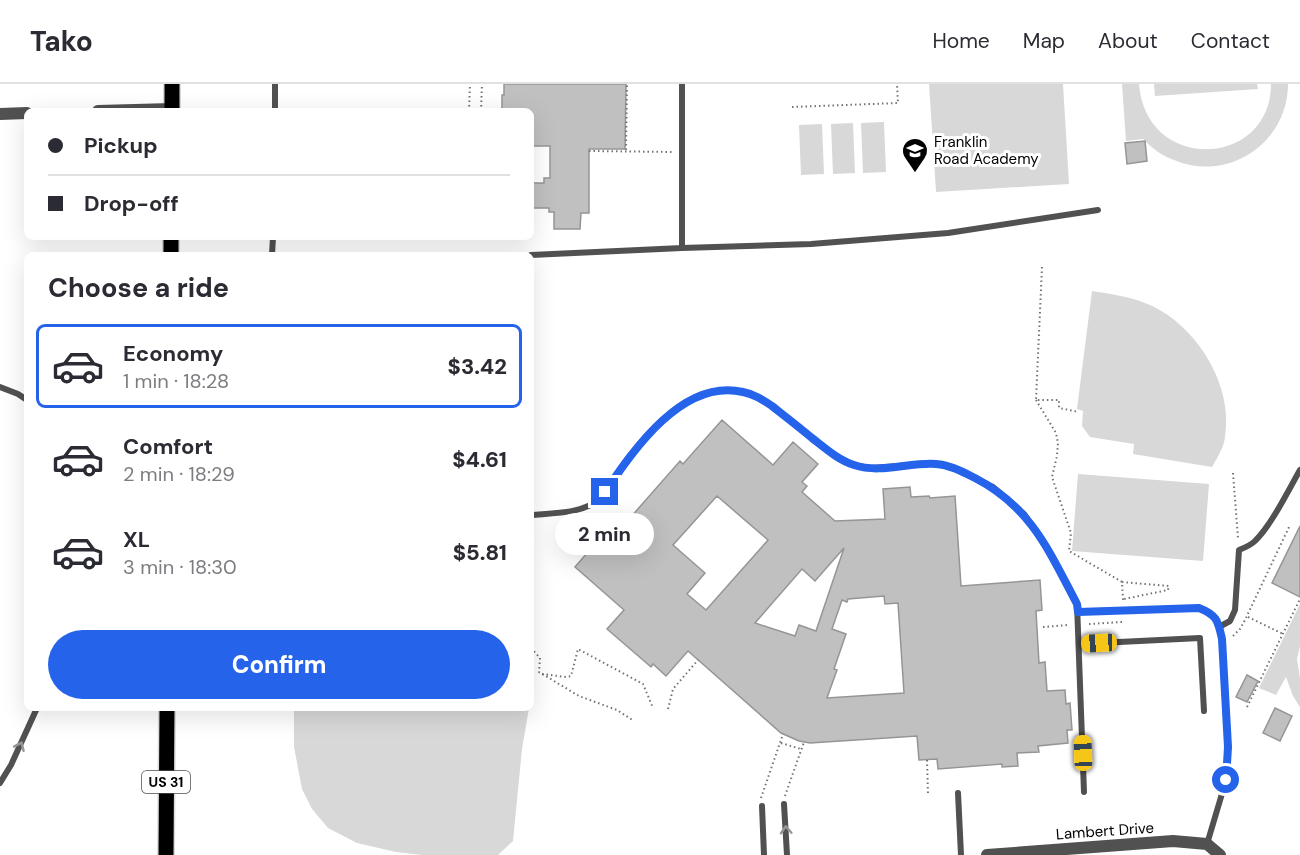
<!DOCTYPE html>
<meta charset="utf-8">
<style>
:root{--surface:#fff;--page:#f2f2f3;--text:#2b2b33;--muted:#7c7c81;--line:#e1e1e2;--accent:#2563eb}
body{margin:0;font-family:"DM Sans",sans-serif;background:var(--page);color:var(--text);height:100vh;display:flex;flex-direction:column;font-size:22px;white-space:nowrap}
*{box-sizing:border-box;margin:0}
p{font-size:20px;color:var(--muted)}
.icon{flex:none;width:33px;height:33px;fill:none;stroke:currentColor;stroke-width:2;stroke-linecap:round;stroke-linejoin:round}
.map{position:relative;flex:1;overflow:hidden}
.details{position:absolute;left:24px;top:168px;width:510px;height:459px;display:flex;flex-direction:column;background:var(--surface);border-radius:9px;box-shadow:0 6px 24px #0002}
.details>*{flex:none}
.top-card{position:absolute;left:24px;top:24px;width:510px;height:132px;border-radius:9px;box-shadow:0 6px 24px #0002;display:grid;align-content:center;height:132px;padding:0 24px;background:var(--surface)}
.end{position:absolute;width:27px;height:27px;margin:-14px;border:8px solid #2563eb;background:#fff;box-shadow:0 0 0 3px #fff}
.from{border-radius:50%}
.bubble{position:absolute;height:42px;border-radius:21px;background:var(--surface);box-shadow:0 6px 24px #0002;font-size:20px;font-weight:800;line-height:42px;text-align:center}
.car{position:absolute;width:18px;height:36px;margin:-18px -9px;border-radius:8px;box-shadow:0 0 4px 2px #0007;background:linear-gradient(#f5c518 24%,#345 0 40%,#f5c518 0 76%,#345 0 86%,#f5c518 0)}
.top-card b{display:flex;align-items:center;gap:21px;height:57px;font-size:22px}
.top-card b+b{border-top:2px solid var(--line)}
.top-card i{width:15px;height:15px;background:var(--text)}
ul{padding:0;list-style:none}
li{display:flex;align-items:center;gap:18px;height:84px;margin:0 12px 9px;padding:0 12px;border:3px solid transparent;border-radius:9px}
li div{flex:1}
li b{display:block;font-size:22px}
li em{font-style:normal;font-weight:800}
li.current{border-color:var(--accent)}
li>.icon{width:54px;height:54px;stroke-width:1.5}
h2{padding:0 24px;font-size:27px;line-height:72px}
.button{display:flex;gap:12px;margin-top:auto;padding:12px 24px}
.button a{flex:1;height:69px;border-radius:36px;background:var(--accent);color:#fff;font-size:24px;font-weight:800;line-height:69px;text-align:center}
header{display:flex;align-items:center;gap:36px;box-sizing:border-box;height:84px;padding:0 30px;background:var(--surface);border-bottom:2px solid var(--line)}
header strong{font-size:28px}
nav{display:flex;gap:33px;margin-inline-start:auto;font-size:21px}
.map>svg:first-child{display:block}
.green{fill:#d8d8d8}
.building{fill:#c0c0c0;stroke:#959595;stroke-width:1.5;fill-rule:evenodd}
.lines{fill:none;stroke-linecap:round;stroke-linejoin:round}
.primary-casing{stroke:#dbdbdb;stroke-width:18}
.path{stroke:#737373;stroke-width:2;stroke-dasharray:1.5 3;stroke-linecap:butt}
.lane{stroke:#515151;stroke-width:6}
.street{stroke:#515151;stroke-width:12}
.primary{stroke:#000;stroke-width:15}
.oneway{stroke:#979797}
.route{stroke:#2563eb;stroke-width:8}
.labels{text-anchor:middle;stroke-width:6;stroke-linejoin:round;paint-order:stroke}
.shield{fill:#fff;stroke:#4c4c4c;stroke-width:1.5}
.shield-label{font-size:14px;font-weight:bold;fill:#000}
.poi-label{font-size:15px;fill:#000;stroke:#fff;text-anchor:start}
.street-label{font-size:15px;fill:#000;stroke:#fff}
</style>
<header>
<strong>Tako</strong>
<nav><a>Home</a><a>Map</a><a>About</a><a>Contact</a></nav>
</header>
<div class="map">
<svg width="1300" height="771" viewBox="0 0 1300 771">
<rect width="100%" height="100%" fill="#fff"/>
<!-- green -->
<g class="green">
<path d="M 929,0 L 1063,0 L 1069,100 L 936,108 Z"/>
<path d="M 1122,0 L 1139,0 C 1146,90 1271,84 1271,0 L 1288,0 C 1288,59 1228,99 1174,76 C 1162,72 1152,64 1143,55 L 1126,57 Z"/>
<path d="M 1154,0 L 1257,0 L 1258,5 L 1155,12 Z"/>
<path d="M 884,38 L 886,88 L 863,89 L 861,39 Z"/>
<path d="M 853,39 L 855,89 L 833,90 L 831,40 Z"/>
<path d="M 822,40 L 824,90 L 801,91 L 799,41 Z"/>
<path d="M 1092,207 C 1113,210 1131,213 1150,221 C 1197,242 1234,302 1225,353 C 1224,363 1217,374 1212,383 L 1133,370 L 1134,360 L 1090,353 L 1082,342 L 1083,327 L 1077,325 Z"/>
<path d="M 1078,390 L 1209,400 L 1203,477 L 1072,467 Z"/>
<path d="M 1300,520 L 1300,562 L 1297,575 L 1300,594 L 1300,623 L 1293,612 L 1286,593 L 1276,611 L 1259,604 Z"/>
<path d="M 294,624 L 529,624 L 522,665 L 513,757 L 498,771 L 422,771 L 396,768 L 357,759 L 328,744 L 312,725 L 302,705 L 294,663 Z"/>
</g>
<!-- building -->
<g class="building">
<path d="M 504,0 L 626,0 L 625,65 L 589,65 L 589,129 L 581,129 L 580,145 L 554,145 L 554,128 L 549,128 L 549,124 L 531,124 L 531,99 L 544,99 L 544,94 L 550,94 L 550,62 L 531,62 L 531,27 L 502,27 L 502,11 L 504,11 Z"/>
<path d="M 1145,57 L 1147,77 L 1127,80 L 1125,59 Z"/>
<path d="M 722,336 L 773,381 L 793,358 L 818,380 L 802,398 L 807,402 L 802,408 L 835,437 L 885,435 L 883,405 L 910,403 L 911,413 L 929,412 L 930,414 L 955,412 L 961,502 L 1040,496 L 1042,526 L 1036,527 L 1039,579 L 1045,578 L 1047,607 L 1065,606 L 1066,620 L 1070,619 L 1072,646 L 1067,646 L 1068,659 L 1038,662 L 1039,668 L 1017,669 L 1018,682 L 1002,683 L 1002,680 L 938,685 L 937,675 L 919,676 L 917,652 L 810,659 L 799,657 L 781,649 L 688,567 L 666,592 L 653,580 L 651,583 L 607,545 L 624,526 L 575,483 L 601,453 L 608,459 L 680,377 L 683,380 ZM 717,412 L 768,456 L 706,526 L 687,510 L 705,489 L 673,461 ZM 844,464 L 816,547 L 799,541 L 795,552 L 755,539 L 802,485 L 815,497 ZM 884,512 L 885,520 L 898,519 L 904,609 L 827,614 L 837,586 L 834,585 L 846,550 L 832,545 L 842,516 L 847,518 L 848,515 Z"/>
<path d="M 1300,442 L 1300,513 L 1272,499 Z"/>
<path d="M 1247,591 L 1258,597 L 1247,618 L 1236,613 Z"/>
<path d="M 1275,624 L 1292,632 L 1280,657 L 1263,649 Z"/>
</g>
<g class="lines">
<defs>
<g id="primary">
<path d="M 172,27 L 172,0"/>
<path d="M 171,171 L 171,153"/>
<path d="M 166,771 L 167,624"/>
</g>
</defs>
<!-- primary casing -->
<use href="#primary" class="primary-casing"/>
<!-- path -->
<g class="path">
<path d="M 792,23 L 898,19 L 897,0"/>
<path d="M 469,27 L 470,0"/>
<path d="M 481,27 L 482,0"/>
<path d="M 626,66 L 627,0"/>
<path d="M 589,67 L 673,68"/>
<path d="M 480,154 L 480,153"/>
<path d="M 1042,183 L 1036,316 L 1059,316 L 1059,324 L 1079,328"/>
<path d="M 1036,316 L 1056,349 L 1058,359 L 1057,372 L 1052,393 L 1071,449 L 1069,467 L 1122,498 L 1123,516"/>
<path d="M 1233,389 L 1238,454"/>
<path d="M 1122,498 L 1169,502 L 1168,506 L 1124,515"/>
<path d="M 1248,533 L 1283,550"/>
<path d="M 1089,540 L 1122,538"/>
<path d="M 1043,543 L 1068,541"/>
<path d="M 1233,552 L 1240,545 L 1245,536 L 1290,441"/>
<path d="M 531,564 L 540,574 L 539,588 L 579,612 L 617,626 L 634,637"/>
<path d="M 542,590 L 566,593 L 571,592 L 578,565 L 643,600 L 653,624"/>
<path d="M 1247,623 L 1300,515"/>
<path d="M 668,625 L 673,605 L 698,576"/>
<path d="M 781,659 L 801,665"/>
<path d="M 927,676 L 928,710"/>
<path d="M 785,712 L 804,658"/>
<path d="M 761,714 L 783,650"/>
</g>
<!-- lane -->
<g class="lane">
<path d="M 275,27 L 275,0"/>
<path d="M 682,164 L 811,160 L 948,149 L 1098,126"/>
<path d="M 272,171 L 273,153"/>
<path d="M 531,171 L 682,164 L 682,0"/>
<path d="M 0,303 L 18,310 L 27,316"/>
<path d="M 531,431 C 554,429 583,430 601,414 C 633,370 678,293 744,308 C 754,310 763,317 772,322 L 836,373 L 845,378 L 857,382 L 871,384 L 926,380 L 938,380 L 953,384 L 993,403 L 1024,430 L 1048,465 L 1077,520 L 1084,708"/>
<path d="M 1078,528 L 1199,524 C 1217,531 1218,537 1222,555 L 1228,663 L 1227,684 L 1224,703 L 1207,760"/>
<path d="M 1219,543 L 1230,537 L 1235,526 L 1239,466 C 1244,464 1251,461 1255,457 C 1272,440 1288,407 1300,386"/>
<path d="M 1079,560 L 1200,554 L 1204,627"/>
<path d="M 0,699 L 11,681 L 37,624"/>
<path d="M 958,709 L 961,771"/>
<path d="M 784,720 L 787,771"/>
<path d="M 762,722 L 764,771"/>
</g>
<!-- street -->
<g class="street">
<path d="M 98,27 L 172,25"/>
<path d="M 0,30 L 27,29"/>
<path d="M 987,771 L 1173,757 L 1207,760 L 1220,771"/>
</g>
<!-- primary -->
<use href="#primary" class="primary"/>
</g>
<!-- one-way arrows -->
<defs><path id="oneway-chevron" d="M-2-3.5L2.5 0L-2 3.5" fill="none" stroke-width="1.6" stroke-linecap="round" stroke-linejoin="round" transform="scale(1.5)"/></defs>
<g class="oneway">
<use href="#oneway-chevron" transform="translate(20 662) rotate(-66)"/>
<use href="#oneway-chevron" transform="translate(786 746) rotate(-93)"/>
</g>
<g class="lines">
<!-- route -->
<path class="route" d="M 605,408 C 634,365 683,294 743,308 C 754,310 763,316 772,322 C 786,333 799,343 812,354 C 825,364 838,376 854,381 C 881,390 909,378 936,380 C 950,381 963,388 975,394 C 1031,423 1049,467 1077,520 L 1078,528 L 1199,524 C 1217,531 1218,537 1222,555 L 1228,663 L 1226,696"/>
</g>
<!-- icons -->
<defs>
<symbol id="school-pin" viewBox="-11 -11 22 30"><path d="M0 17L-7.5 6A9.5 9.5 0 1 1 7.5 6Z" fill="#000" stroke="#fff"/><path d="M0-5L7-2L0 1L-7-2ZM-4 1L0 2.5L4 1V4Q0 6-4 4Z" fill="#fff"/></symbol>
</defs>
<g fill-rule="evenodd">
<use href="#school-pin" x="900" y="52" width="30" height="40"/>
</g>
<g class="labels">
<!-- shield labels -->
<rect class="shield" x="142" y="687" width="48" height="22" rx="4.5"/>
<g class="shield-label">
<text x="166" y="703">US 31</text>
</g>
<!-- poi labels -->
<g class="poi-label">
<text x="934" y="63">Franklin<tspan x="934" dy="17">Road Academy</tspan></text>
</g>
<!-- street labels -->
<g class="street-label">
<text transform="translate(1105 747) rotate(-4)" y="5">Lambert Drive</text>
</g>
</g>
</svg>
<i class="end from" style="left:1226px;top:696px"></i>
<i class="end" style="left:605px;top:408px"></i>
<div class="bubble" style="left:555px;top:429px;width:99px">2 min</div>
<i class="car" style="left:1099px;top:559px;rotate:267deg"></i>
<i class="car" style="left:1083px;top:669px;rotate:358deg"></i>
<div class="top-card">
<b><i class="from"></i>Pickup</b>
<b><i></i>Drop-off</b>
</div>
<section class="details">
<h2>Choose a ride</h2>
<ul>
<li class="current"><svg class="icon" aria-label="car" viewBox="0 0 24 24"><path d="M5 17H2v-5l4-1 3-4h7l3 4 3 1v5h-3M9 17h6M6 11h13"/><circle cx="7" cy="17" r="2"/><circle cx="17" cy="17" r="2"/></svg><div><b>Economy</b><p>1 min · 18:28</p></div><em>$3.42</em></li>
<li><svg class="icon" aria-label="car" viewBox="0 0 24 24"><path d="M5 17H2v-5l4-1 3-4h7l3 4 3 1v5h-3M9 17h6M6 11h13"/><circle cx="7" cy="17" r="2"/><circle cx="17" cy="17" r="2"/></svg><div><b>Comfort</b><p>2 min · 18:29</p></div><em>$4.61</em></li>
<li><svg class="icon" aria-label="car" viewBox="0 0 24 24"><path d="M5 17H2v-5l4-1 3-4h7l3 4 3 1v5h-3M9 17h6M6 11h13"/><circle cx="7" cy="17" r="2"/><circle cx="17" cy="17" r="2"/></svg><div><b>XL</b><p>3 min · 18:30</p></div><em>$5.81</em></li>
</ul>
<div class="button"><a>Confirm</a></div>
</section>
</div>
